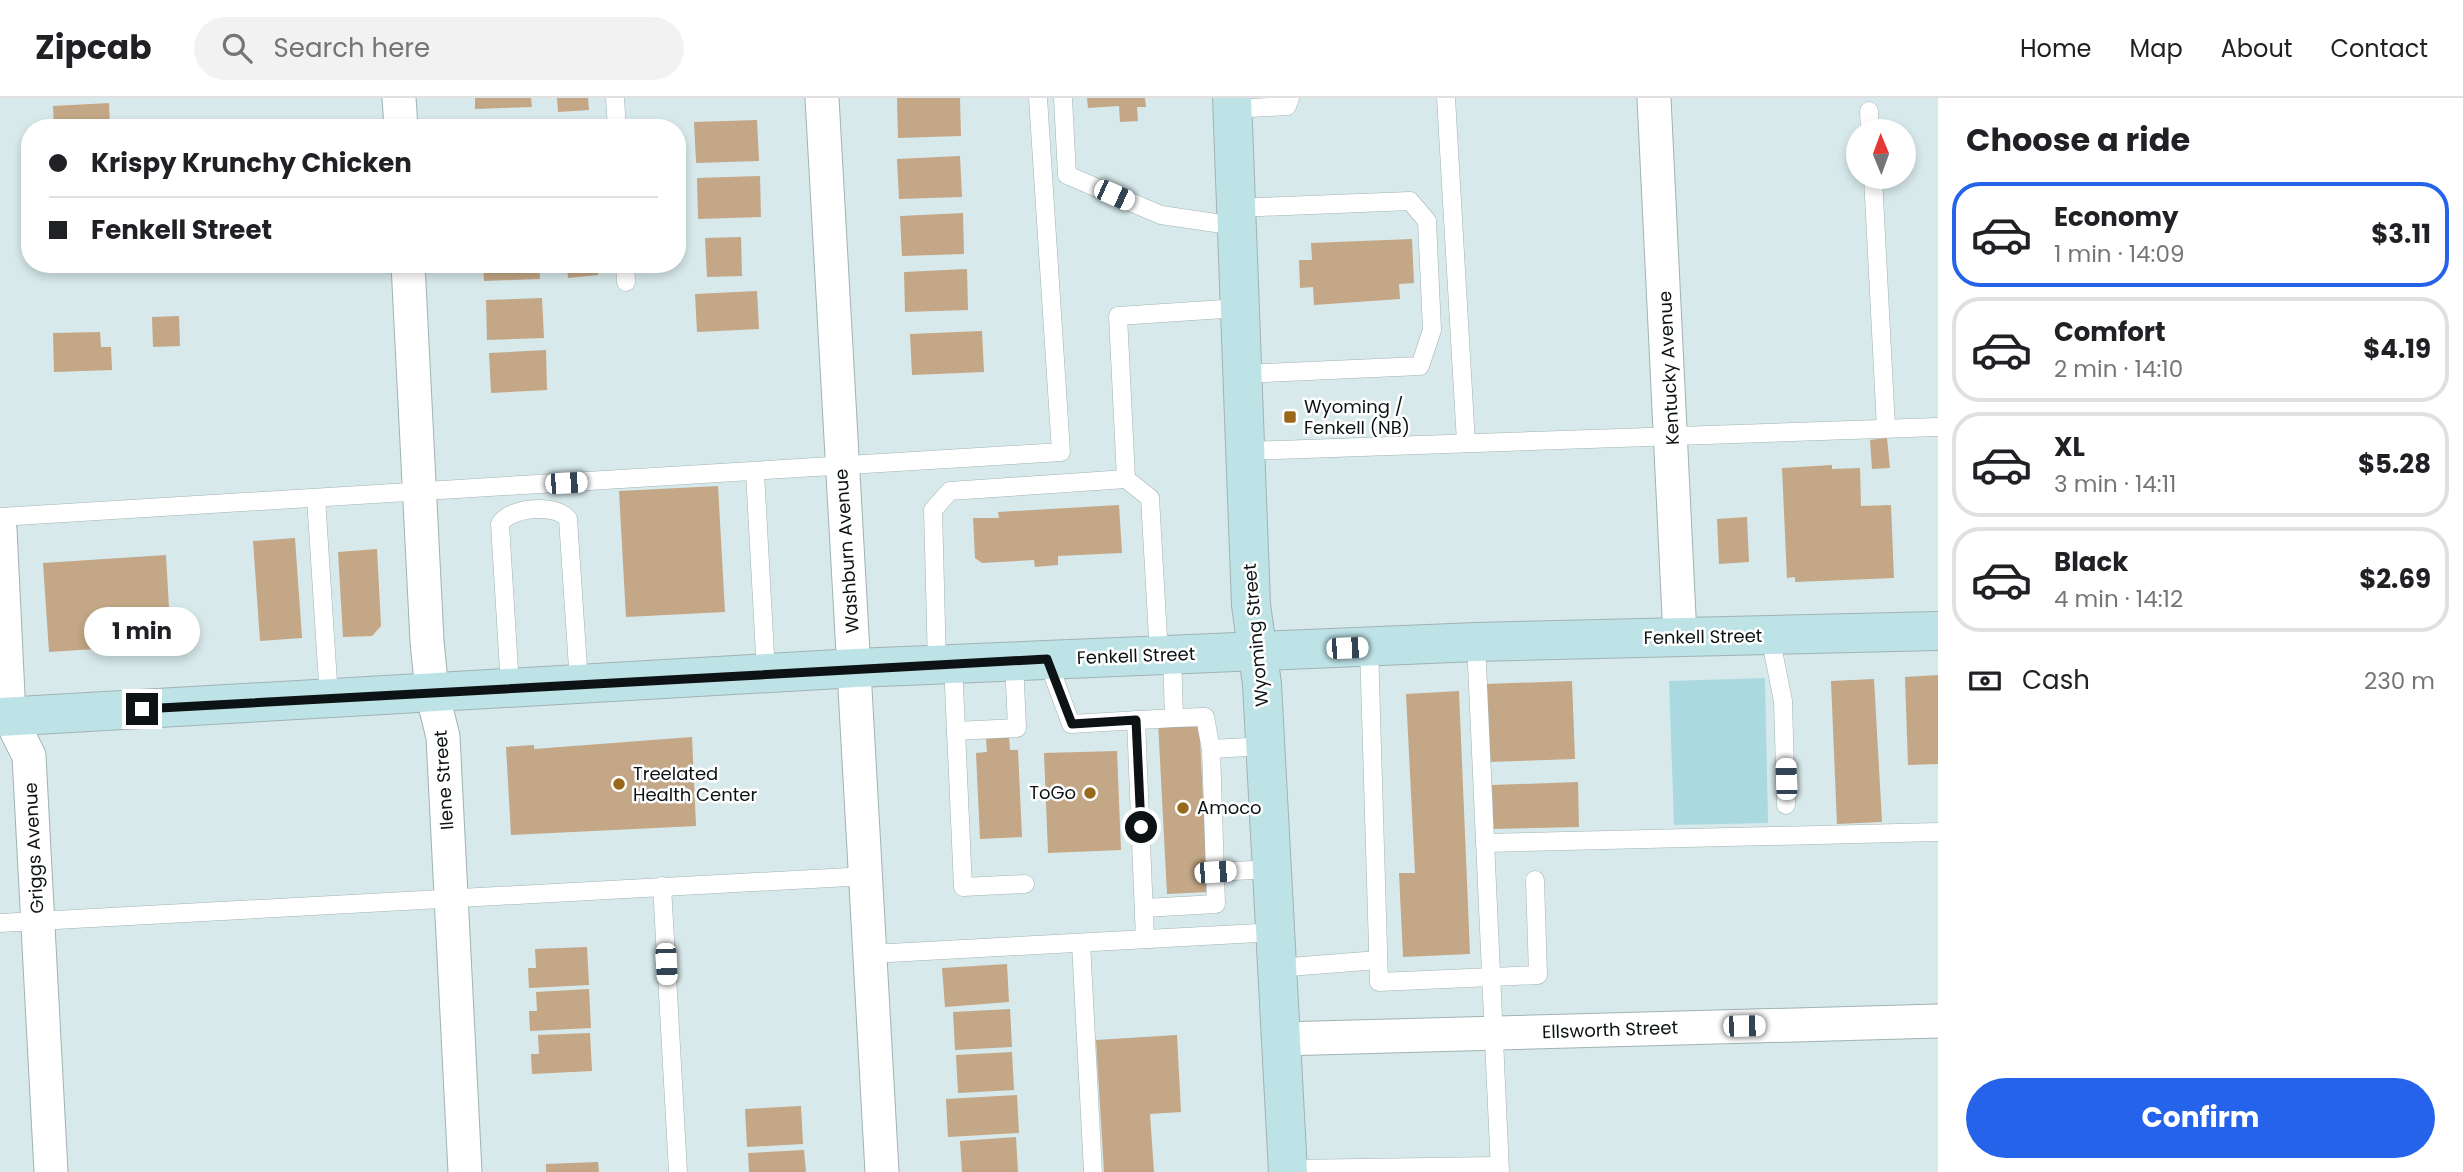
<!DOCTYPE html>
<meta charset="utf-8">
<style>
:root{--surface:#fff;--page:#f2f2f2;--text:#202124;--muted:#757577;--line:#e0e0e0;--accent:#2563eb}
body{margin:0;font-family:Poppins,sans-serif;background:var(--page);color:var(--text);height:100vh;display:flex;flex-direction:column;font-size:26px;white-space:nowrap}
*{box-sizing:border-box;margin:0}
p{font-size:23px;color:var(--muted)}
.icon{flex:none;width:38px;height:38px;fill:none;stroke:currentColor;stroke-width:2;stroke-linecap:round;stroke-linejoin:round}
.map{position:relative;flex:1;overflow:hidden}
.sheet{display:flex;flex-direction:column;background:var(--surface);width:525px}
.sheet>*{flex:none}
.hud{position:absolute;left:21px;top:21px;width:665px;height:154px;border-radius:28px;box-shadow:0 4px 10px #0003;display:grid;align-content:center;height:154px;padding:0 28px;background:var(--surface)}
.needle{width:46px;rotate:359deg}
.controls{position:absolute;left:1846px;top:21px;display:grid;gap:14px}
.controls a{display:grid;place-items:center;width:70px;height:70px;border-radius:50%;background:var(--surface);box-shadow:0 4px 10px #0003;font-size:35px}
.end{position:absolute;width:32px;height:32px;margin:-16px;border:9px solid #0d1314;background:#fff;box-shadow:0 0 0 4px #fff}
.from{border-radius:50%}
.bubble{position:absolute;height:49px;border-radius:24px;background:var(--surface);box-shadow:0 4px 10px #0003;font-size:23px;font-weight:700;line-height:49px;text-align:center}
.car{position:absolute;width:21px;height:42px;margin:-21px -10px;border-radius:9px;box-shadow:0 0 5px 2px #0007;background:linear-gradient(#fff 24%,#345 0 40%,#fff 0 76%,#345 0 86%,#fff 0)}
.hud b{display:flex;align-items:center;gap:24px;height:66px;font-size:26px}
.hud b+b{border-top:2px solid var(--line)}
.hud i{width:18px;height:18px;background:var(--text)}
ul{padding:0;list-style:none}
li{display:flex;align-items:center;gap:21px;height:105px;margin:0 14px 10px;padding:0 14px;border:4px solid var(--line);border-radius:28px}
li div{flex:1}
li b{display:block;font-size:26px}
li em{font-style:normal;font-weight:700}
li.active{border-color:var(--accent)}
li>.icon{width:63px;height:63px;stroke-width:1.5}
h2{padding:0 28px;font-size:32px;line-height:84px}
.pay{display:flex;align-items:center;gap:18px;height:77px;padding:0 28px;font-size:26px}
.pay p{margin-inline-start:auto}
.cta{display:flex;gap:14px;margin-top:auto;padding:14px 28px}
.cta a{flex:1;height:80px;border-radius:42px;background:var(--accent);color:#fff;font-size:28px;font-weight:700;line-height:80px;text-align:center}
header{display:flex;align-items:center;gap:42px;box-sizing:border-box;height:98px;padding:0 35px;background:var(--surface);border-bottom:2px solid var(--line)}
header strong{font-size:33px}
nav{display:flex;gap:38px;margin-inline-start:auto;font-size:24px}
.search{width:490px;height:63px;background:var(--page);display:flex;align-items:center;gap:18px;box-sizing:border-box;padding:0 24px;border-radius:38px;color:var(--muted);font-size:26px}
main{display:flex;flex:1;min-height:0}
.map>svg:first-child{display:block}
.green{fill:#aadadf}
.building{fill:#c3a786}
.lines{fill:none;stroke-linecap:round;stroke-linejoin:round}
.lane-casing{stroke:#a1b2b4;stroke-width:19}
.street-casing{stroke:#a1b2b4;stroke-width:35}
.secondary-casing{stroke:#a1b2b4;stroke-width:40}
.lane{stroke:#fff;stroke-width:18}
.street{stroke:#fff;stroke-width:33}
.secondary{stroke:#bee3e7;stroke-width:38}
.route{stroke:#0d1314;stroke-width:9}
.poi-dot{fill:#9a681c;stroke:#fff;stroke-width:2.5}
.labels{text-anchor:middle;stroke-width:5;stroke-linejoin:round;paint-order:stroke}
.street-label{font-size:18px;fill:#0d1314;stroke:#fff}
.poi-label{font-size:18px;fill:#0d1314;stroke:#fff;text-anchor:start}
</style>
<header>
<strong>Zipcab</strong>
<div class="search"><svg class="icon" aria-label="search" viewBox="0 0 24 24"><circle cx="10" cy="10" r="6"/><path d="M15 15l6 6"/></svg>Search here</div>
<nav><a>Home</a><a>Map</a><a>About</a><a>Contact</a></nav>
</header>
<main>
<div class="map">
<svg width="1938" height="1074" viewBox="0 0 1938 1074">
<rect width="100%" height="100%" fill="#d8e9eb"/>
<!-- green -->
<path class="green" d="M 1765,580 L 1768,725 L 1674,727 L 1669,583 Z"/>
<!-- building -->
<g class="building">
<path d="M 475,0 L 531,0 L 532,9 L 475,11 Z"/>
<path d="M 557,0 L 588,0 L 589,12 L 558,14 Z"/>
<path d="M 897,0 L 960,0 L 961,38 L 898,40 Z"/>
<path d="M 1087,0 L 1145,0 L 1146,9 L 1137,9 L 1138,23 L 1120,24 L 1119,8 L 1088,10 Z"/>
<path d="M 109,5 L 110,30 L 54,30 L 53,8 Z"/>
<path d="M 757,22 L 759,63 L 696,65 L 694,24 Z"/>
<path d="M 960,58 L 962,99 L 899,101 L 897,61 Z"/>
<path d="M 760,78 L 761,119 L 698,121 L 697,80 Z"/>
<path d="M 963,115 L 964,156 L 902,158 L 900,118 Z"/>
<path d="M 741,139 L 742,178 L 707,179 L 705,140 Z"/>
<path d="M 1412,141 L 1414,185 L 1399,186 L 1400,201 L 1314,207 L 1313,189 L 1300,190 L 1299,162 L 1312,162 L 1311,145 Z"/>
<path d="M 483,166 L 539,166 L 540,181 L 484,183 Z"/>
<path d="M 567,166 L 597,166 L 598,177 L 568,180 Z"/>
<path d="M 967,171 L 968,212 L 905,214 L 904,174 Z"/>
<path d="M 757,193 L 759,231 L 697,234 L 695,196 Z"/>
<path d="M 542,200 L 544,240 L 487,242 L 486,202 Z"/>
<path d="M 179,218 L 180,248 L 153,249 L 152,219 Z"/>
<path d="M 982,233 L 984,274 L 912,277 L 910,236 Z"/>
<path d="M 100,234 L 101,249 L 111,249 L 112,272 L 54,274 L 53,235 Z"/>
<path d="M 546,252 L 547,292 L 491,295 L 489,255 Z"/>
<path d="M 1887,340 L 1890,370 L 1872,371 L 1870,342 Z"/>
<path d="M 1832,367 L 1832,371 L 1860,370 L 1861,408 L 1891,407 L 1894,480 L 1795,484 L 1795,479 L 1787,480 L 1782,370 Z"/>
<path d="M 718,388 L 725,514 L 626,519 L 619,393 Z"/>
<path d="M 1119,407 L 1122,455 L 1058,458 L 1058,467 L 1035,469 L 1034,462 L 982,465 L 975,460 L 973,420 L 999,420 L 998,414 Z"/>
<path d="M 1747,419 L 1749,464 L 1719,466 L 1717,421 Z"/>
<path d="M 295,440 L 302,540 L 260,543 L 253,443 Z"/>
<path d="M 377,451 L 381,528 L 372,538 L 343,539 L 338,454 Z"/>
<path d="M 166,457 L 171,546 L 49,554 L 43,465 Z"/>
<path d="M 1938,577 L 1938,666 L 1908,667 L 1905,579 Z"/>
<path d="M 1874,581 L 1882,724 L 1837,726 L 1831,583 Z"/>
<path d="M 1572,583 L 1575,661 L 1488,664 L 1486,586 Z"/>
<path d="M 1459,593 L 1470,856 L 1403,859 L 1399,775 L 1415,775 L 1406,596 Z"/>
<path d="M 1199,622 L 1208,794 L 1167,796 L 1158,624 Z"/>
<path d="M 692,639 L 696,728 L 511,737 L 506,649 L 534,647 L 534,651 Z"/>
<path d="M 1009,639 L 1010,652 L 1018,652 L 1022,739 L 980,741 L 976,655 L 987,654 L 986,640 Z"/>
<path d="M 1117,653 L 1121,752 L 1048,755 L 1044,655 Z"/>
<path d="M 1578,684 L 1579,729 L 1493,731 L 1492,687 Z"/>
<path d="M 587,849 L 589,887 L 529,890 L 528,870 L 536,870 L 535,851 Z"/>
<path d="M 1007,866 L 1009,904 L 945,909 L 942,870 Z"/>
<path d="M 589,891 L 591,930 L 530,933 L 529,913 L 537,913 L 536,894 Z"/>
<path d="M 1010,911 L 1012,949 L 955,952 L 953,914 Z"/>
<path d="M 590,935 L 592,973 L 532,976 L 531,956 L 539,956 L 538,937 Z"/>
<path d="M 1177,937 L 1181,1014 L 1150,1016 L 1154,1074 L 1104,1074 L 1096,942 Z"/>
<path d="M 1012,954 L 1014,992 L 958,995 L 956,957 Z"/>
<path d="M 1017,997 L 1019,1035 L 948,1039 L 946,1001 Z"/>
<path d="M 801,1008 L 803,1046 L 747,1049 L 745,1011 Z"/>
<path d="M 1016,1039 L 1018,1074 L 962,1074 L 960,1043 Z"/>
<path d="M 804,1052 L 806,1074 L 749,1074 L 748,1055 Z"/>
<path d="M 598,1064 L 599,1074 L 546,1074 L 546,1066 Z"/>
</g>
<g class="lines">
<defs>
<g id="lane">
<path d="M 615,0 L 617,30"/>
<path d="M 1063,0 L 1067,77 L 1161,117 L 1236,128"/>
<path d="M 1446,0 L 1466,345"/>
<path d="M 1232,11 L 1287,8 L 1290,0"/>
<path d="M 1869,13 L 1870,33"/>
<path d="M 1873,79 L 1886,330"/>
<path d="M 1236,110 L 1410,103 L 1427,123 L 1432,232 L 1420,268 L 1242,276"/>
<path d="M 625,166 L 626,184"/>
<path d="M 1245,353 L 1938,329"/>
<path d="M 755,374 L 766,575"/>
<path d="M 1126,381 L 1118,218 L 1239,210"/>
<path d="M 316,400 L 329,600"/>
<path d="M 0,419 L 1061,354 L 1038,0"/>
<path d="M 1770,538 L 1783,603 L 1786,707"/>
<path d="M 1476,544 L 1500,1074"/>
<path d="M 1369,549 L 1379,884 L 1538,877 L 1535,782"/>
<path d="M 1047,561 L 1071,626 L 1174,620 L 1172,556"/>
<path d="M 937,566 L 933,412 L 950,393 L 1126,381 L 1150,400 L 1159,557"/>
<path d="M 953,566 L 963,789 L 1025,786"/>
<path d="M 510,589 L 500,426 C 510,409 556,405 568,421 L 579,585"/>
<path d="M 1136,622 L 1145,841"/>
<path d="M 956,633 L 1017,630 L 1014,563"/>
<path d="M 1211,651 L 1266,648"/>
<path d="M 1485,745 L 1938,734"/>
<path d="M 1215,774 L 1272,771"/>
<path d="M 662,788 L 678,1074"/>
<path d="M 1144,810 L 1216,806 L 1211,651 L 1205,619 L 1174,620"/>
<path d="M 0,825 L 867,778"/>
<path d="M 1081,845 L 1093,1074"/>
<path d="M 871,856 L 1276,834"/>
<path d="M 1277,870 L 1378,862"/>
<path d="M 1288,1071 L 1499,1068"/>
</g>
<g id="street">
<path d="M 399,0 L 401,30"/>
<path d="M 822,0 L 882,1074"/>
<path d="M 1654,0 L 1680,539"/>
<path d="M 408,166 L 427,543 L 432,594 L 443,639 L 465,1074"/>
<path d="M 0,431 L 9,618 L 29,658 L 51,1074"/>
<path d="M 1281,941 L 1938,923"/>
</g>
<g id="secondary">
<path d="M 1232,0 L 1251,507 L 1262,586 L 1288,1074"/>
<path d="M 0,619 L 856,570 L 1476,544 L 1938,533"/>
</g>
</defs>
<!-- lane casing -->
<use href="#lane" class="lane-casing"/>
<!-- street casing -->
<use href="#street" class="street-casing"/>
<!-- secondary casing -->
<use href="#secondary" class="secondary-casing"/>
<!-- lane -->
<use href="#lane" class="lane"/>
<!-- street -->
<use href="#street" class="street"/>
<!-- secondary -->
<use href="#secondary" class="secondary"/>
</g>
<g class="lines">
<!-- route -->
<path class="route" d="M 142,611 L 1047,561 L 1072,626 L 1136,622 L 1141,729"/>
</g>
<!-- markers -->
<g class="poi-dot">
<rect x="1283" y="312" width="14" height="14" rx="3.5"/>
<circle cx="619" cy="686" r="7"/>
<circle cx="1090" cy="695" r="7"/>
<circle cx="1183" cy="710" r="7"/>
</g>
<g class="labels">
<!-- street labels -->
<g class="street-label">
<text transform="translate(1669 270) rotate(-93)" y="6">Kentucky Avenue</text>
<text transform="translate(847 453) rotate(-94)" y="6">Washburn Avenue</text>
<text transform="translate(1256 537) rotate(-95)" y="6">Wyoming Street</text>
<text transform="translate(1703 539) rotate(-1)" y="6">Fenkell Street</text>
<text transform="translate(1136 558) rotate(-2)" y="6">Fenkell Street</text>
<text transform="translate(444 682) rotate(-94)" y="6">Ilene Street</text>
<text transform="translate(34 750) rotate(-93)" y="6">Griggs Avenue</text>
<text transform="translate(1610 932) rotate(-2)" y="6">Ellsworth Street</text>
</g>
<!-- poi labels -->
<g class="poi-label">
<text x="1304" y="315">Wyoming /<tspan x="1304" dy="21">Fenkell (NB)</tspan></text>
<text x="633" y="682">Treelated<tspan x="633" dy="21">Health Center</tspan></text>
<text x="1076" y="701" text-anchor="end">ToGo</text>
<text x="1197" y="716">Amoco</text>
</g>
</g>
</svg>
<div class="controls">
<a><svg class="needle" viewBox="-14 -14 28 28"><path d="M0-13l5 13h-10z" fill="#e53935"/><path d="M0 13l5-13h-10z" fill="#757577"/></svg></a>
</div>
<i class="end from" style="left:1141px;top:729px"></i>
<i class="end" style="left:142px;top:611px"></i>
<div class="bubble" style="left:84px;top:509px;width:116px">1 min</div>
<i class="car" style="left:1114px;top:97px;rotate:114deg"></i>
<i class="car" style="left:566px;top:385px;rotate:87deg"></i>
<i class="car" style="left:1347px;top:550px;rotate:88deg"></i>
<i class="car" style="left:1786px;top:681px;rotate:358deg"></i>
<i class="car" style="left:1215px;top:774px;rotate:86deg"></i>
<i class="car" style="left:666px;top:866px;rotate:177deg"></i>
<i class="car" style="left:1744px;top:928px;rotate:89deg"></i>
<div class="hud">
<b><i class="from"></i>Krispy Krunchy Chicken</b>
<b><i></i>Fenkell Street</b>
</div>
</div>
<section class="sheet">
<h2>Choose a ride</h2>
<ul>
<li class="active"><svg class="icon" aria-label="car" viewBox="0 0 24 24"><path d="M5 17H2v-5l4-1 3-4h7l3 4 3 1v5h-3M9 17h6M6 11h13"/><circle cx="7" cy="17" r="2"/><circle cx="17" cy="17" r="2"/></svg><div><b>Economy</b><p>1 min · 14:09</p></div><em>$3.11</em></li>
<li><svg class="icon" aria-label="car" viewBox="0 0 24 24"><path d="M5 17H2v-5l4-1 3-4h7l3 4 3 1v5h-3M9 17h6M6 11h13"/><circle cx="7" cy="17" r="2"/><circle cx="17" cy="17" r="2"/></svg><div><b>Comfort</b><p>2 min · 14:10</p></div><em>$4.19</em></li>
<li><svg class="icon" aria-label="car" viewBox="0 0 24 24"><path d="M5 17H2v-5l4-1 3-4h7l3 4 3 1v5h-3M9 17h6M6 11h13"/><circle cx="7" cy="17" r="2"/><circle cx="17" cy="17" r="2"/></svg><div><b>XL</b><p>3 min · 14:11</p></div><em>$5.28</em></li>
<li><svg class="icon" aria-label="car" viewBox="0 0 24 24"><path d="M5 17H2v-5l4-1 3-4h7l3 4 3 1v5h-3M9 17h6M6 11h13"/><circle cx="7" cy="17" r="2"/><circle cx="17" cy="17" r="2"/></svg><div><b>Black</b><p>4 min · 14:12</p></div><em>$2.69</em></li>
</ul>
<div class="pay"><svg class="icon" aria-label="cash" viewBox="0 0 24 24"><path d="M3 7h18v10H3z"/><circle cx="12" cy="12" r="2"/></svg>Cash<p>230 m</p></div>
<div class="cta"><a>Confirm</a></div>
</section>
</main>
